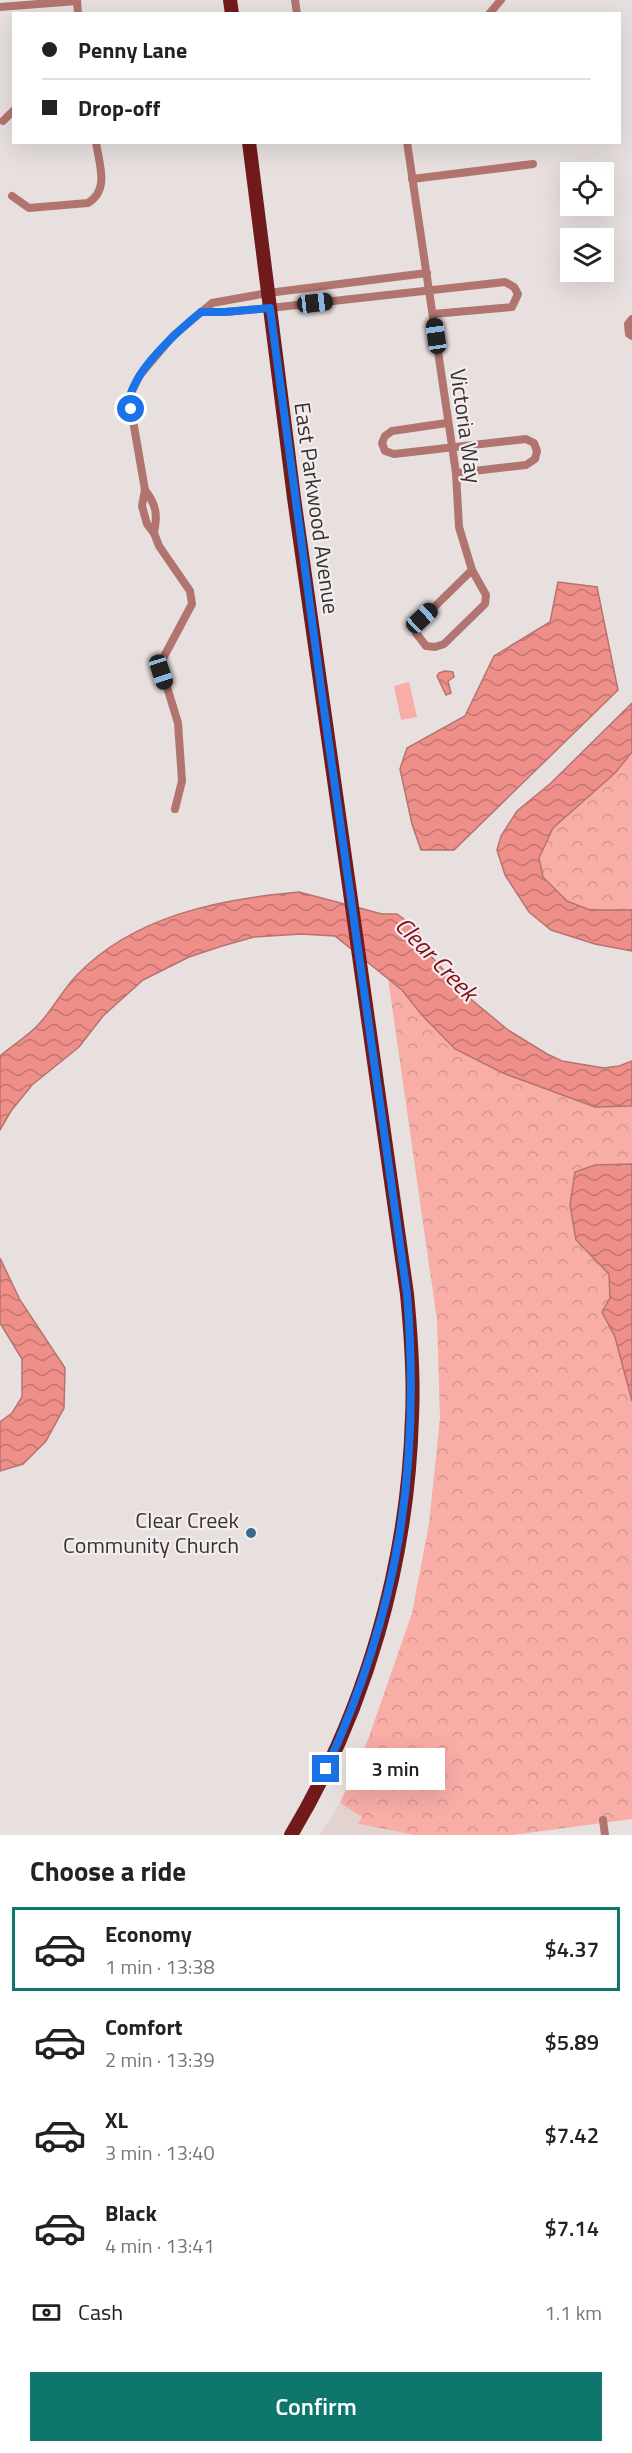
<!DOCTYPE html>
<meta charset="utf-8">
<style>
:root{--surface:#fff;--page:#f6f6f6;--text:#222;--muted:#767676;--line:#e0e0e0;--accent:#0f766e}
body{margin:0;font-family:"Titillium Web",sans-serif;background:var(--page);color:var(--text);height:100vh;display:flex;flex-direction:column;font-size:22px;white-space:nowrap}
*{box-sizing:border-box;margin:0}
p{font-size:20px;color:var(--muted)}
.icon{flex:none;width:33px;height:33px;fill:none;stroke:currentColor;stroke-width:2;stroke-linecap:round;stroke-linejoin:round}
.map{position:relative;height:1835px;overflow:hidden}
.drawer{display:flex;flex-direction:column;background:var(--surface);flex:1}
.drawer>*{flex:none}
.banner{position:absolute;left:12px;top:12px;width:609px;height:132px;border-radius:0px;box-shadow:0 6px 24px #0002;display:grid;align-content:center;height:132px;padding:0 30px;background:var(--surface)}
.buttons{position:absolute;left:560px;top:162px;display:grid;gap:12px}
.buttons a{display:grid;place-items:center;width:54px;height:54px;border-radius:0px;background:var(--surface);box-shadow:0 6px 24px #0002;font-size:30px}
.end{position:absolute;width:27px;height:27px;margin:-14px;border:8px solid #1a73e8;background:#fff;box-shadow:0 0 0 3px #fff}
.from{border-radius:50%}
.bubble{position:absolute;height:42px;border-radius:0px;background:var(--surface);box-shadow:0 6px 24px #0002;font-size:20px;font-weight:600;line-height:42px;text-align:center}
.car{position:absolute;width:18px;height:36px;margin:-18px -9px;border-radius:8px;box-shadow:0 0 4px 2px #0007;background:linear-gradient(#222 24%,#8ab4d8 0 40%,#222 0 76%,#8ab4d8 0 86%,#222 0)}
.banner b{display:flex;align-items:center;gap:21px;height:57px;font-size:22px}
.banner b+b{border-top:2px solid var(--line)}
.banner i{width:15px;height:15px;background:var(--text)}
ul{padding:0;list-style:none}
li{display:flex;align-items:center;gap:18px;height:84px;margin:0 12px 9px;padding:0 18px;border:3px solid transparent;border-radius:0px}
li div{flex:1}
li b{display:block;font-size:22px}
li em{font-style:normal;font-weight:600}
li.current{border-color:var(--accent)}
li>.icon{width:54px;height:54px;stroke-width:1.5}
h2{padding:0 30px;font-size:27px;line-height:72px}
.pay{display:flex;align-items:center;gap:15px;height:66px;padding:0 30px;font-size:22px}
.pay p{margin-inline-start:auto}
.cta{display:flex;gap:12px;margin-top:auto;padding:12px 30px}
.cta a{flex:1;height:69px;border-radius:0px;background:var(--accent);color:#fff;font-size:24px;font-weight:600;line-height:69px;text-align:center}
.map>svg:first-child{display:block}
.built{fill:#e2d3d1}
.grass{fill:#f8ada7}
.forest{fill:url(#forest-crowns)}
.water{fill:url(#water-waves);stroke:#b7736f;stroke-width:1.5}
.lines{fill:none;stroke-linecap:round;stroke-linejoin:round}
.minor{stroke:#b2746f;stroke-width:8}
.primary{stroke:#711a1c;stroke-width:14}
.route{stroke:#1a73e8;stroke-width:8}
.poi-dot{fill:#366b87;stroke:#f5eded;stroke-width:2}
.labels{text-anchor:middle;stroke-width:4.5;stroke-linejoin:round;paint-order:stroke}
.street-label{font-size:22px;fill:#353332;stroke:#f5eded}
.poi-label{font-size:22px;fill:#353332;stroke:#f5eded;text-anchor:end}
.water-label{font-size:24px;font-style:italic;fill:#810c18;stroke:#f5eded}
</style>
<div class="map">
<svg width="632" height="1835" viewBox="0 0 632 1835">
<defs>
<pattern id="forest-crowns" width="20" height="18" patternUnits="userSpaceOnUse" patternTransform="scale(1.5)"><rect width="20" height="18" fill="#f8ada7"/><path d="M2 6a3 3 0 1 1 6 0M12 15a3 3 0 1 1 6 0" fill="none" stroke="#d59590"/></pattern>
<pattern id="water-waves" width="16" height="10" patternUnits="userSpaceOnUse" patternTransform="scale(1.5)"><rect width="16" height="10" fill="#ef8f89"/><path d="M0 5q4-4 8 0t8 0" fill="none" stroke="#c27571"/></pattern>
</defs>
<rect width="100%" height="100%" fill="#e7e0df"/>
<!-- built -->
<path class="built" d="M 340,1803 L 362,1817 L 359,1825 L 416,1835 L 320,1835 Z"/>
<!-- grass -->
<path class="grass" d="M 409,682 L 417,717 L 401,720 L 394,686 Z"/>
<!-- forest -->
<g class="forest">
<path d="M 632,752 L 632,910 L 590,910 L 567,901 L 543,877 L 539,858 L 553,828 L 615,773 Z"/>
<path d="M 388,978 L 402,990 L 420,1014 L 503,1073 L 595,1107 L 632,1106 L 632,1819 L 512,1835 L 415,1835 L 358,1824 L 362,1817 L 340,1803 L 369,1737 L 412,1613 L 429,1524 L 440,1418 L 437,1320 Z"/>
</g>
<!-- water -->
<g class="water">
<path d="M 558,582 L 597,587 L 618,690 L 454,850 L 421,850 L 412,824 L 400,769 L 407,748 L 465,716 L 494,656 L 550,622 Z"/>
<path d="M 445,671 L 453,672 L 454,677 L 448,681 L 451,693 L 446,695 L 437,676 L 439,673 Z"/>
<path d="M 632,703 L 632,752 L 615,773 L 553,828 L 539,858 L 543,877 L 567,901 L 590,910 L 632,910 L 632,951 L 595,944 L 551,930 L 529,912 L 505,875 L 497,850 L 501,836 L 517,811 L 551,783 Z"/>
<path d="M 299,892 L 382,914 L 397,914 L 416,928 L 430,955 L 467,996 L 508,1030 L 547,1054 L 562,1061 L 604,1068 L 619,1066 L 632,1061 L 632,1106 L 595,1107 L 503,1073 L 455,1049 L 421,1014 L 402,990 L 335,936 L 301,934 L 254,937 L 222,946 L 189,957 L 143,980 L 103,1016 L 79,1047 L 32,1085 L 11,1111 L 0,1130 L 0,1056 C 13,1045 28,1036 39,1024 C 53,1009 62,991 76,976 C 133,916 219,899 299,892 Z"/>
<path d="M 632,1164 L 632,1401 L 615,1337 L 602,1312 L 610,1298 L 609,1274 L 576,1240 L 570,1205 L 575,1172 L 595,1165 Z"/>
<path d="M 0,1258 L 20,1300 L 65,1368 L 64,1408 L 46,1441 L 23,1464 L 0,1471 L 0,1422 L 12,1413 L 22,1397 L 22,1359 L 0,1323 Z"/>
</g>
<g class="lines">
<!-- minor -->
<g class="minor">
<path d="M 77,0 L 78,14"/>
<path d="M 295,0 L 297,14"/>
<path d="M 0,7 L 77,1"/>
<path d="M 489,14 L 501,0"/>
<path d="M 3,121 L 14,110"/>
<path d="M 407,142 L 456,473 L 459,527 L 472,570"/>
<path d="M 412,179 L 533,164"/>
<path d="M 12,196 L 29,208 L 88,203 C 110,190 99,164 96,142"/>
<path d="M 201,312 L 225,312 L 270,308 L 505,282 L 514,287 L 518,294 L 512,307 L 433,314"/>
<path d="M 632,319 L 628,324 L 629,334 L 632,336"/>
<path d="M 447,423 L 392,431 L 385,436 L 382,443 L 385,451 L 394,454 L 526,439 L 534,443 L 537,451 L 535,459 L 526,465 L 456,473"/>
<path d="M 145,490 C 156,504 158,515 154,533"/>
<path d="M 472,570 L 486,595 L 485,604 L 444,644 L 435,647 L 426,646 L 416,633 L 418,623 Z"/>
<path d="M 175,809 L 182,781 L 178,723 L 160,664 L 192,604 L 190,591 L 159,546 L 154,533 L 147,524 L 142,506 L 145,490 L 131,409 L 130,395 L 140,375 L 173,336 L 212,303 L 268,293 L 427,273"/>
<path d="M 603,1820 L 605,1835"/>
</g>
<!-- primary -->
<g class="primary">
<path d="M 230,0 L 232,14"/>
<path d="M 249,142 L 294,498 L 407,1294 C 411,1335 414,1376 412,1417 C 408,1563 366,1710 291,1835"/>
</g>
</g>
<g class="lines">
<!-- route -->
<path class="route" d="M 131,409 C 130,401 130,393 134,386 C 145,361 180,329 201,312 L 225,312 L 270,308 L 321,688 L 407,1294 C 421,1467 399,1610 326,1769"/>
</g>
<!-- markers -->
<circle class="poi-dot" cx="251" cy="1533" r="6"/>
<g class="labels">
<!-- street labels -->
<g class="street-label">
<text transform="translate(466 426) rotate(82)" y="8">Victoria Way</text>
<text transform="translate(317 508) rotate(82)" y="8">East Parkwood Avenue</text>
</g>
<!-- poi labels -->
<g class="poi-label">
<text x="239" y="1528">Clear Creek<tspan x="239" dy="25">Community Church</tspan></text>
</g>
<!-- water labels -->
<g class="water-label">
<text transform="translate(436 959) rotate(46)" y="8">Clear Creek</text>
</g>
</g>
</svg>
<div class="buttons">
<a><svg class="icon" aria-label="locate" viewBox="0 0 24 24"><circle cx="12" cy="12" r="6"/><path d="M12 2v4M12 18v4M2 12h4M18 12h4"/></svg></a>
<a><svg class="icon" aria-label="layers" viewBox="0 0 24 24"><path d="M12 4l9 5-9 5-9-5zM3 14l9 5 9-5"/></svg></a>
</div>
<i class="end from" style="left:131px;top:409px"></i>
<i class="end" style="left:326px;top:1769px"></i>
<div class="bubble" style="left:346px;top:1748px;width:99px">3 min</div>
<i class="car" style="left:315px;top:303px;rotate:83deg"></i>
<i class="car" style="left:436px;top:336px;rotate:352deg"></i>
<i class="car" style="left:422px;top:618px;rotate:47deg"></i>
<i class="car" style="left:161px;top:672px;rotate:162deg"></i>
<div class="banner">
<b><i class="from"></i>Penny Lane</b>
<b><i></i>Drop-off</b>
</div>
</div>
<section class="drawer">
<h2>Choose a ride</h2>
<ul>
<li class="current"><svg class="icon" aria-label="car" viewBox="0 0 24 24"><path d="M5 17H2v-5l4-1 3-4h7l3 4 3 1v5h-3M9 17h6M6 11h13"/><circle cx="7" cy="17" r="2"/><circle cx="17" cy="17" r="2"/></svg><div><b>Economy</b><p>1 min · 13:38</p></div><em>$4.37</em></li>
<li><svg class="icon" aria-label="car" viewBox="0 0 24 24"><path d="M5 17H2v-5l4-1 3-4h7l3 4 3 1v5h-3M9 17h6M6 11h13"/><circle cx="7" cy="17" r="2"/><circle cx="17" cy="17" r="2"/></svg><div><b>Comfort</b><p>2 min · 13:39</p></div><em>$5.89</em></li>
<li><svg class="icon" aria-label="car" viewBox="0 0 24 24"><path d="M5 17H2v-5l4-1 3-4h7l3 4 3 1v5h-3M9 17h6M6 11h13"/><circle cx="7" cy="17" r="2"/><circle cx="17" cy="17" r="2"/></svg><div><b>XL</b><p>3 min · 13:40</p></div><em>$7.42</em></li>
<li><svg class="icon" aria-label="car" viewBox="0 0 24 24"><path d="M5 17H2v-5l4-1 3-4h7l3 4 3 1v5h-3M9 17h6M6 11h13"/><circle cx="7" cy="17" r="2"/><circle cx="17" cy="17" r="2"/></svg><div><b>Black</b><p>4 min · 13:41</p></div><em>$7.14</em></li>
</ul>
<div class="pay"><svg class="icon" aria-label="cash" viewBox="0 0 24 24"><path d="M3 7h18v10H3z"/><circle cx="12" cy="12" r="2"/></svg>Cash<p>1.1 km</p></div>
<div class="cta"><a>Confirm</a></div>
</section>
